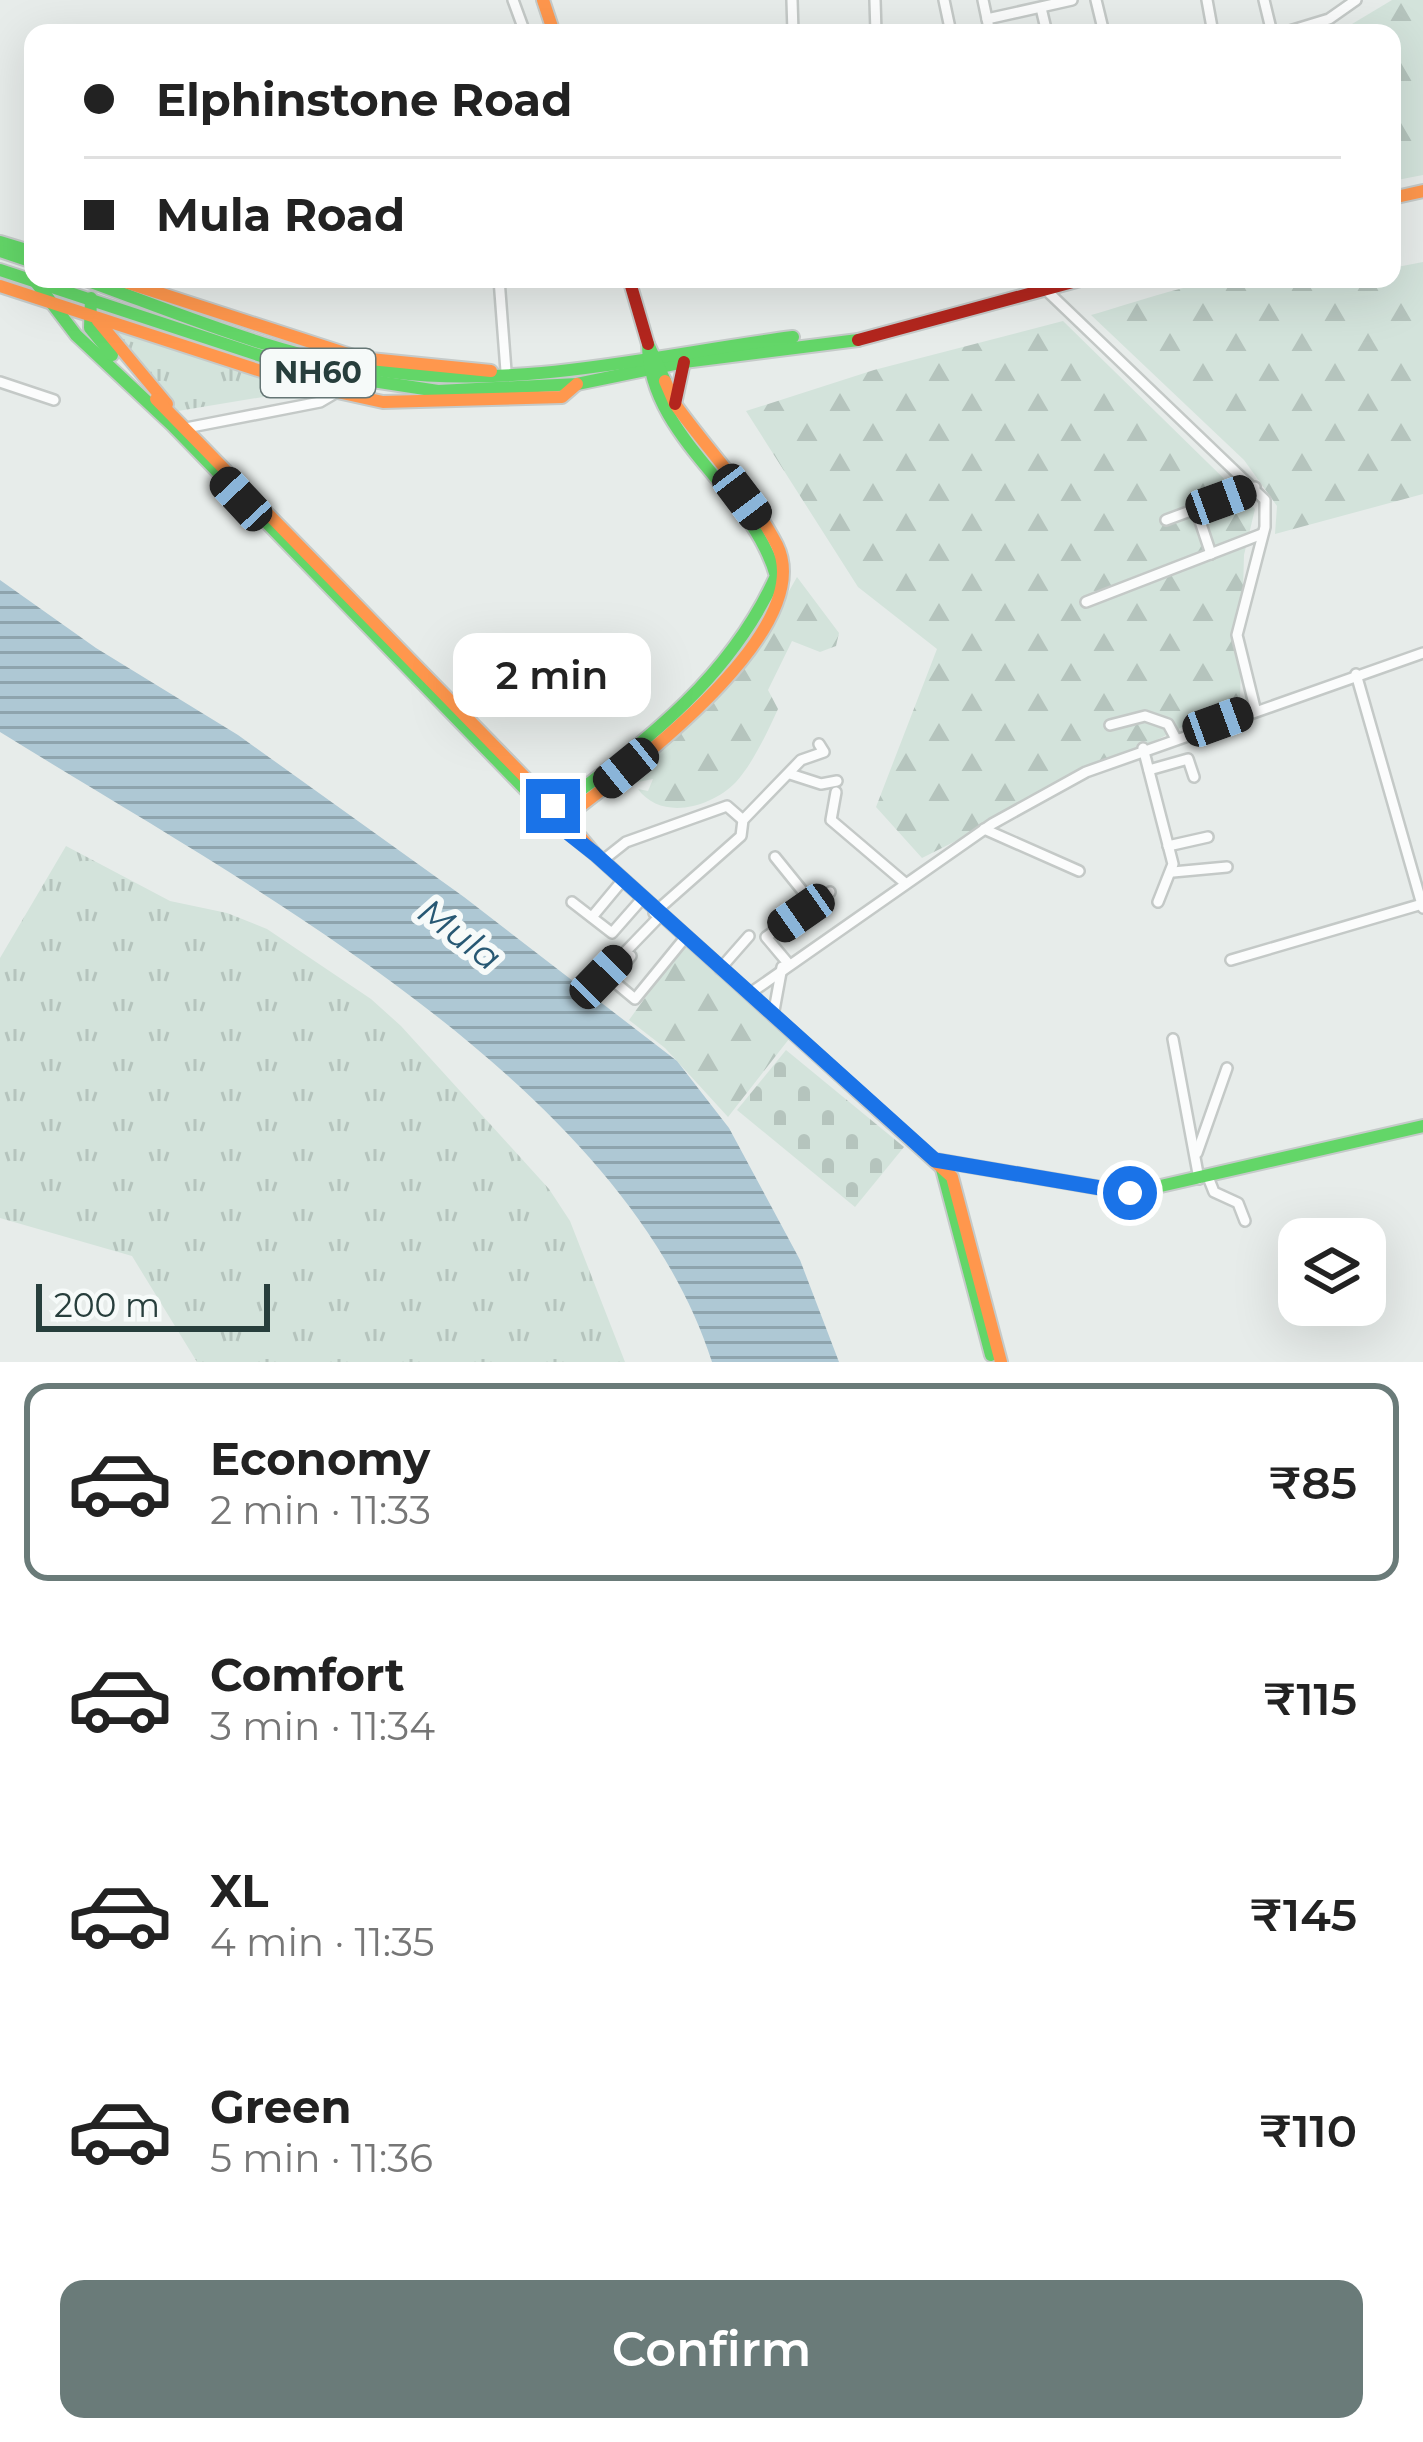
<!DOCTYPE html>
<meta charset="utf-8">
<style>
:root{--surface:#fff;--page:#f2f2f2;--text:#222;--muted:#767676;--line:#e0e0e0;--accent:#6a7b79}
body{margin:0;font-family:Montserrat,sans-serif;background:var(--page);color:var(--text);height:100vh;display:flex;flex-direction:column;font-size:45px;white-space:nowrap}
*{box-sizing:border-box;margin:0}
p{font-size:39px;color:var(--muted)}
.icon{flex:none;width:66px;height:66px;fill:none;stroke:currentColor;stroke-width:2;stroke-linecap:round;stroke-linejoin:round}
.map{position:relative;height:1362px;overflow:hidden}
.panel{display:flex;flex-direction:column;background:var(--surface);flex:1}
.panel>*{flex:none}
.top-card{position:absolute;left:24px;top:24px;width:1377px;height:264px;border-radius:24px;box-shadow:0 12px 48px #0002;display:grid;align-content:center;height:264px;padding:0 60px;background:var(--surface)}
.controls{position:absolute;left:1278px;top:1218px;display:grid;gap:24px}
.controls a{display:grid;place-items:center;width:108px;height:108px;border-radius:24px;background:var(--surface);box-shadow:0 12px 48px #0002;font-size:60px}
.scale{position:absolute;left:36px;bottom:30px;width:234px;box-sizing:border-box;padding-left:12px;border:6px solid #273e3c;border-top:0;font-size:33px;line-height:42px;white-space:nowrap;color:#273e3c;-webkit-text-stroke:9px #f6faf9;paint-order:stroke}
.end{position:absolute;width:54px;height:54px;margin:-27px;border:15px solid #1a73e8;background:#fff;box-shadow:0 0 0 6px #fff}
.from{border-radius:50%}
.bubble{position:absolute;height:84px;border-radius:24px;background:var(--surface);box-shadow:0 12px 48px #0002;font-size:39px;font-weight:600;line-height:84px;text-align:center}
.car{position:absolute;width:36px;height:72px;margin:-36px -18px;border-radius:15px;box-shadow:0 0 9px 3px #0007;background:linear-gradient(#222 24%,#8ab4d8 0 40%,#222 0 76%,#8ab4d8 0 86%,#222 0)}
.top-card b{display:flex;align-items:center;gap:42px;height:114px;font-size:45px}
.top-card b+b{border-top:3px solid var(--line)}
.top-card i{width:30px;height:30px;background:var(--text)}
ul{padding:21px 0 0;list-style:none}
li{display:flex;align-items:center;gap:36px;height:198px;margin:0 24px 18px;padding:0 36px;border:6px solid transparent;border-radius:24px}
li div{flex:1}
li b{display:block;font-size:45px}
li em{font-style:normal;font-weight:600}
li.current{border-color:var(--accent)}
li>.icon{width:108px;height:108px;stroke-width:1.5}
.primary-button{display:flex;gap:24px;margin-top:auto;padding:24px 60px}
.primary-button a{flex:1;height:138px;border-radius:24px;background:var(--accent);color:#fff;font-size:48px;font-weight:600;line-height:138px;text-align:center}
.map>svg:first-child{display:block}
.grass{fill:url(#grass-tufts)}
.forest{fill:url(#forest-firs)}
.cemetery{fill:url(#cemetery-stones)}
.water{fill:url(#water-rules)}
.lines{fill:none;stroke-linecap:round;stroke-linejoin:round}
.street-casing{stroke:#c4c9c7;stroke-width:14}
.fast-casing{stroke:#c5cac9;stroke-width:16}
.slow-casing{stroke:#c5cac9;stroke-width:16}
.jam-casing{stroke:#c5cac9;stroke-width:16}
.street{stroke:#fbfcfc;stroke-width:9}
.fast{stroke:#63d668;stroke-width:12}
.slow{stroke:#ff974d;stroke-width:12}
.jam{stroke:#b3261e;stroke-width:12}
.route{stroke:#1a73e8;stroke-width:15}
.labels{text-anchor:middle;stroke-width:12;stroke-linejoin:round;paint-order:stroke}
.shield{fill:#f6faf9;stroke:#657675;stroke-width:3}
.shield-label{font-size:30px;font-weight:bold;fill:#273e3c}
.water-label{font-size:36px;font-style:italic;fill:#275873;stroke:#f6faf9}
</style>
<div class="map">
<svg width="1423" height="1362" viewBox="0 0 1423 1362">
<defs>
<pattern id="grass-tufts" width="24" height="20" patternUnits="userSpaceOnUse" patternTransform="scale(3)"><rect width="24" height="20" fill="#d3e3db"/><path d="M3 7l-1-3M5 7V3M7 7l1-3M15 17l-1-3M17 17v-4M19 17l1-3" fill="none" stroke="#b5c4bd"/></pattern>
<pattern id="forest-firs" width="22" height="20" patternUnits="userSpaceOnUse" patternTransform="scale(3)"><rect width="22" height="20" fill="#d3e3db"/><path d="M5 1l3.5 6h-7zM16 11l3.5 6h-7z" fill="#b5c4bd"/></pattern>
<pattern id="cemetery-stones" width="16" height="16" patternUnits="userSpaceOnUse" patternTransform="scale(3)"><rect width="16" height="16" fill="#d3e3db"/><path d="M2 7V4a2 2 0 0 1 4 0v3zM10 15v-3a2 2 0 0 1 4 0v3z" fill="#b5c4bd"/></pattern>
<pattern id="water-rules" width="6" height="5" patternUnits="userSpaceOnUse" patternTransform="scale(3)"><rect width="6" height="5" fill="#aec8d4"/><path d="M0 2.5h6" fill="none" stroke="#8ea4ad"/></pattern>
</defs>
<rect width="100%" height="100%" fill="#e7ecea"/>
<!-- grass -->
<g class="grass">
<path d="M 103,324 L 286,381 L 287,393 L 178,411 Z"/>
<path d="M 66,846 L 170,901 L 227,913 L 267,929 L 371,999 L 401,1026 L 549,1189 L 570,1221 L 625,1362 L 197,1362 L 132,1256 L 0,1218 L 0,958 Z"/>
</g>
<!-- forest -->
<g class="forest">
<path d="M 1392,0 L 1423,0 L 1423,175 L 1392,181 L 1392,33 L 1337,33 Z"/>
<path d="M 1423,262 L 1423,494 L 1275,534 L 1277,506 L 1244,460 L 1091,315 C 1140,302 1257,256 1300,287 L 1339,279 L 1392,279 L 1392,268 Z"/>
<path d="M 1063,321 L 1255,509 L 1244,555 L 1240,698 L 922,858 L 876,807 L 937,649 L 858,587 L 746,411 L 874,370 Z"/>
<path d="M 797,577 L 839,633 L 836,646 L 820,652 L 792,641 L 768,690 L 778,709 C 767,733 753,763 736,782 C 711,808 661,821 638,789 L 648,791 L 653,779 L 638,782 L 632,770 L 676,738 L 756,649 Z"/>
<path d="M 684,944 L 789,1039 L 728,1117 L 665,1048 L 629,1020 Z"/>
</g>
<!-- cemetery -->
<path class="cemetery" d="M 786,1050 L 904,1147 L 855,1207 L 737,1110 Z"/>
<!-- water -->
<path class="water" d="M 0,580 L 96,648 L 238,735 L 464,897 L 677,1061 L 729,1128 L 800,1260 L 839,1362 L 712,1362 C 622,1080 238,880 0,732 Z"/>
<g class="lines">
<defs>
<g id="street">
<path d="M 513,0 L 524,30"/>
<path d="M 792,0 L 793,33"/>
<path d="M 875,0 L 876,33"/>
<path d="M 944,0 L 951,33"/>
<path d="M 983,0 L 990,33"/>
<path d="M 1096,0 L 1104,33"/>
<path d="M 1207,0 L 1213,33"/>
<path d="M 1264,0 L 1272,33"/>
<path d="M 1041,8 L 1047,33"/>
<path d="M 987,19 L 1072,0"/>
<path d="M 1283,33 L 1329,19 L 1356,0"/>
<path d="M 499,279 L 506,371"/>
<path d="M 1038,279 L 1038,281"/>
<path d="M 1046,290 L 1265,500 L 1265,527 L 1237,635 L 1255,708"/>
<path d="M 0,382 L 54,400"/>
<path d="M 186,428 L 320,402 L 337,392"/>
<path d="M 1196,509 L 1211,554"/>
<path d="M 1166,520 L 1255,487"/>
<path d="M 1086,602 L 1262,534"/>
<path d="M 1356,674 L 1423,908"/>
<path d="M 1110,725 L 1145,716 L 1168,724 L 1175,737"/>
<path d="M 1143,748 L 1173,864 L 1158,902"/>
<path d="M 1149,770 L 1188,759 L 1194,777"/>
<path d="M 790,774 L 821,784 L 837,781"/>
<path d="M 836,792 L 831,820 L 905,883"/>
<path d="M 984,829 L 1079,871"/>
<path d="M 1168,846 L 1208,837"/>
<path d="M 775,857 L 813,904"/>
<path d="M 602,861 L 626,842 L 727,806 L 743,820"/>
<path d="M 1173,872 L 1227,867"/>
<path d="M 572,902 L 612,933 L 641,900"/>
<path d="M 654,913 L 741,836 L 743,820 L 801,760 L 824,752 L 819,744"/>
<path d="M 592,917 L 622,881"/>
<path d="M 631,956 L 611,979 L 635,999 L 684,939"/>
<path d="M 1231,960 L 1422,904"/>
<path d="M 787,962 L 766,937 L 830,892"/>
<path d="M 720,969 L 749,936"/>
<path d="M 601,977 L 659,917"/>
<path d="M 749,994 L 992,824 L 1086,772 L 1423,653"/>
<path d="M 773,1016 L 782,967"/>
<path d="M 1173,1039 L 1199,1179"/>
<path d="M 1197,1153 L 1227,1068"/>
<path d="M 1208,1177 L 1214,1192 L 1238,1203 L 1245,1221"/>
</g>
<g id="fast">
<path d="M 0,242 L 33,252"/>
<path d="M 0,251 L 33,262"/>
<path d="M 0,270 L 307,371 L 438,391 L 577,384 L 684,362 L 858,340"/>
<path d="M 83,279 C 183,315 284,359 391,372 C 524,389 661,354 793,337"/>
<path d="M 35,281 L 76,335 L 172,425 L 547,812"/>
<path d="M 91,298 L 90,328 L 112,355"/>
<path d="M 561,805 C 648,739 730,678 776,576 C 751,488 649,439 648,344 L 665,381"/>
<path d="M 935,1160 L 1130,1193 L 1423,1126"/>
<path d="M 942,1169 L 991,1355"/>
</g>
<g id="slow">
<path d="M 543,0 L 554,33"/>
<path d="M 1392,198 L 1423,191"/>
<path d="M 116,279 L 360,358 L 491,371"/>
<path d="M 0,286 L 301,384 L 383,402 L 562,397 L 577,384"/>
<path d="M 98,321 L 167,404"/>
<path d="M 156,399 L 548,801"/>
<path d="M 570,814 C 627,770 819,631 777,545 C 752,496 707,449 675,404 L 665,381"/>
<path d="M 570,824 L 595,854"/>
<path d="M 563,828 L 570,814 L 553,806 L 546,816 L 551,827 L 563,828 L 595,854 L 952,1177 L 1001,1362"/>
</g>
<g id="jam">
<path d="M 629,279 L 648,344"/>
<path d="M 858,340 L 1084,279"/>
<path d="M 675,404 L 684,362"/>
</g>
</defs>
<!-- street casing -->
<use href="#street" class="street-casing"/>
<!-- fast casing -->
<use href="#fast" class="fast-casing"/>
<!-- slow casing -->
<use href="#slow" class="slow-casing"/>
<!-- jam casing -->
<use href="#jam" class="jam-casing"/>
<!-- street -->
<use href="#street" class="street"/>
<!-- fast -->
<use href="#fast" class="fast"/>
<!-- slow -->
<use href="#slow" class="slow"/>
<!-- jam -->
<use href="#jam" class="jam"/>
</g>
<g class="lines">
<!-- route -->
<path class="route" d="M 553,806 L 546,816 L 550,827 L 562,828 L 595,854 L 935,1160 L 1130,1193"/>
</g>
<g class="labels">
<!-- shield labels -->
<rect class="shield" x="261" y="349" width="114" height="48" rx="9"/>
<g class="shield-label">
<text x="318" y="383">NH60</text>
</g>
<!-- water labels -->
<g class="water-label">
<text transform="translate(460 934) rotate(37)" y="13">Mula</text>
</g>
</g>
</svg>
<div class="controls">
<a><svg class="icon" aria-label="layers" viewBox="0 0 24 24"><path d="M12 4l9 5-9 5-9-5zM3 14l9 5 9-5"/></svg></a>
</div>
<div class="scale">200 m</div>
<i class="end from" style="left:1130px;top:1193px"></i>
<i class="end" style="left:553px;top:806px"></i>
<div class="bubble" style="left:453px;top:633px;width:198px">2 min</div>
<i class="car" style="left:742px;top:497px;rotate:143deg"></i>
<i class="car" style="left:241px;top:499px;rotate:317deg"></i>
<i class="car" style="left:1221px;top:500px;rotate:70deg"></i>
<i class="car" style="left:1218px;top:722px;rotate:70deg"></i>
<i class="car" style="left:626px;top:768px;rotate:231deg"></i>
<i class="car" style="left:801px;top:913px;rotate:235deg"></i>
<i class="car" style="left:601px;top:977px;rotate:44deg"></i>
<div class="top-card">
<b><i class="from"></i>Elphinstone Road</b>
<b><i></i>Mula Road</b>
</div>
</div>
<section class="panel">
<ul>
<li class="current"><svg class="icon" aria-label="car" viewBox="0 0 24 24"><path d="M5 17H2v-5l4-1 3-4h7l3 4 3 1v5h-3M9 17h6M6 11h13"/><circle cx="7" cy="17" r="2"/><circle cx="17" cy="17" r="2"/></svg><div><b>Economy</b><p>2 min · 11:33</p></div><em>₹85</em></li>
<li><svg class="icon" aria-label="car" viewBox="0 0 24 24"><path d="M5 17H2v-5l4-1 3-4h7l3 4 3 1v5h-3M9 17h6M6 11h13"/><circle cx="7" cy="17" r="2"/><circle cx="17" cy="17" r="2"/></svg><div><b>Comfort</b><p>3 min · 11:34</p></div><em>₹115</em></li>
<li><svg class="icon" aria-label="car" viewBox="0 0 24 24"><path d="M5 17H2v-5l4-1 3-4h7l3 4 3 1v5h-3M9 17h6M6 11h13"/><circle cx="7" cy="17" r="2"/><circle cx="17" cy="17" r="2"/></svg><div><b>XL</b><p>4 min · 11:35</p></div><em>₹145</em></li>
<li><svg class="icon" aria-label="car" viewBox="0 0 24 24"><path d="M5 17H2v-5l4-1 3-4h7l3 4 3 1v5h-3M9 17h6M6 11h13"/><circle cx="7" cy="17" r="2"/><circle cx="17" cy="17" r="2"/></svg><div><b>Green</b><p>5 min · 11:36</p></div><em>₹110</em></li>
</ul>
<div class="primary-button"><a>Confirm</a></div>
</section>
